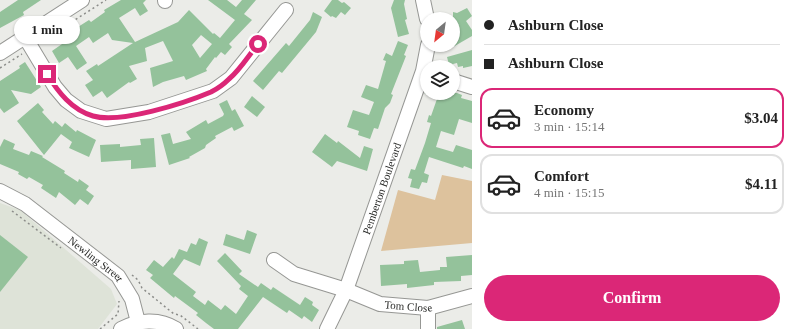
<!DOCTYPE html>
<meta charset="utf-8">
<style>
:root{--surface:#fff;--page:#f2f2f2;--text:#222;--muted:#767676;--line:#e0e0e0;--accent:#db2777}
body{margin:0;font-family:Georgia,serif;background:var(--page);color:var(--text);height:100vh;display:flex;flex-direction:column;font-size:15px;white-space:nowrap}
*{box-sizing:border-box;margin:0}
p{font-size:13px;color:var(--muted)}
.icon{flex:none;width:22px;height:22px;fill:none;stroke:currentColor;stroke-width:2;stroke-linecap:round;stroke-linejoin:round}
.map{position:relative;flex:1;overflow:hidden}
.panel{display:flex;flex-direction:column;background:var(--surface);width:320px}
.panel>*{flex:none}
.banner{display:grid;align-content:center;height:88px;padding:0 12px;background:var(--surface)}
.needle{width:26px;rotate:209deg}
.fabs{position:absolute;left:420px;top:12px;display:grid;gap:8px}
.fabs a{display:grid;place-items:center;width:40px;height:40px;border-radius:50%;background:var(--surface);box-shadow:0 1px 3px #0004;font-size:20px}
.end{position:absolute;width:18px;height:18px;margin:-9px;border:5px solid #db2777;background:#fff;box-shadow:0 0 0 2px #fff}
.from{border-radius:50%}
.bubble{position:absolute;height:28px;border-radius:14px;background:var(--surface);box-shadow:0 1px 3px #0004;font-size:13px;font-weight:700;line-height:28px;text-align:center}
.banner b{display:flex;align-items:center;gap:14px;height:38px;font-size:15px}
.banner b+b{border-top:1px solid var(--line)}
.banner i{width:10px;height:10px;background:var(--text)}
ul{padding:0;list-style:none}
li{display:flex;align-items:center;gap:12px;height:60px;margin:0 8px 6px;padding:0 4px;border:2px solid var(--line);border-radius:12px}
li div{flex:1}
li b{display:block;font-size:15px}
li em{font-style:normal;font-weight:700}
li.selected{border-color:var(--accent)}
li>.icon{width:36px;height:36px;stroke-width:1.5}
.cta{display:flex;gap:8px;margin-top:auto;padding:8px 12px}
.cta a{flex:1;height:46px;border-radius:24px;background:var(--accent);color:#fff;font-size:16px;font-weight:700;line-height:46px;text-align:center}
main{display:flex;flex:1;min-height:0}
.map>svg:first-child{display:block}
.built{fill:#dee3d8}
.green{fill:#ddc29d}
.building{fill:#94c29b;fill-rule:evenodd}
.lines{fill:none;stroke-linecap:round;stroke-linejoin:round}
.minor-casing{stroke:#969794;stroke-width:16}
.path{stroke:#8b8c89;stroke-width:1.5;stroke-dasharray:2 3;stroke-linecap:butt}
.minor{stroke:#fff;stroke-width:14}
.route{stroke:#db2777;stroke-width:5}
.labels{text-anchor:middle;stroke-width:3;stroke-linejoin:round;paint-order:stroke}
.street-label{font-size:11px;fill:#292a28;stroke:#fff}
</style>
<main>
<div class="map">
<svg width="472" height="329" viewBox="0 0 472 329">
<rect width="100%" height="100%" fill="#ebece8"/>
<!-- built -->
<path class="built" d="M 0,203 L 20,210 L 111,289 L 117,304 L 98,329 L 0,329 Z"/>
<!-- green -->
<path class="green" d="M 442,175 L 472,181 L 472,243 L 381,251 L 398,190 L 435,200 Z"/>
<!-- building -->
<g class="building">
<path d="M 18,0 L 41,0 L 23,12 L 24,15 L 0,28 L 0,12 Z"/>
<path d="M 121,0 L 146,0 L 143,3 L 148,11 L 140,16 L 135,8 L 119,18 L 135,42 L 178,22 L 189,10 L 213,34 L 214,33 L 220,38 L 235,20 L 208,0 L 227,0 L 236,7 L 242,0 L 256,0 L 244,14 L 252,20 L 229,44 L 232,47 L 225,55 L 221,52 L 216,58 L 215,57 L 206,69 L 207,71 L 186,80 L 184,76 L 163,82 L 153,87 L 150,68 L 173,61 L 163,41 L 145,48 L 147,61 L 129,66 L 137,79 L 130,83 L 129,82 L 107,98 L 102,91 L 93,97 L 85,85 L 93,80 L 86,71 L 97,64 L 98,66 L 133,43 L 112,40 L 108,33 L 93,43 L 89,37 L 76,46 L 87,63 L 77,70 L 68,57 L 59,63 L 52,51 L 62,44 L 60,40 L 70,32 L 89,20 L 91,22 L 105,12 L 104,10 ZM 201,35 L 212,44 L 200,58 L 192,45 Z"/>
<path d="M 332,0 L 338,0 L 342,3 L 344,2 L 351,8 L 345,15 L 341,12 L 336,18 L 332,16 L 331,17 L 324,11 Z"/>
<path d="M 394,0 L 405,0 L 404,4 L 407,19 L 405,20 L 409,34 L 398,37 L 391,8 Z"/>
<path d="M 467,8 L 472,16 L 466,21 L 472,30 L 472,36 L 453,47 L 453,12 L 457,13 Z"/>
<path d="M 313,12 L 322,17 L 316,32 L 282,73 L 279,71 L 263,90 L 253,81 L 286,43 L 289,46 L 310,20 Z"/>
<path d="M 398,41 L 408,45 L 404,55 L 406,56 L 391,94 L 393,95 L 390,103 L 385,108 L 378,129 L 374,128 L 370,139 L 358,135 L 359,131 L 347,127 L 353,110 L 369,115 L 374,102 L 361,97 L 366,85 L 378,89 L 386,61 L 383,60 L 386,53 L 392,56 Z"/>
<path d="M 472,50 L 472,66 L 463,68 L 463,66 L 458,67 L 457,63 L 449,65 L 447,57 Z"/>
<path d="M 25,62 L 41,87 L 31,94 L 11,90 L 19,103 L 4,113 L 0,108 L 0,81 L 20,68 L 19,66 Z"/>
<path d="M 424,93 L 457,93 L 462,95 L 461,98 L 472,101 L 472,123 L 459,119 L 454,135 L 441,131 L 436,147 L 453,152 L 456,145 L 472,150 L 472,169 L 464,166 L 463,168 L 429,157 L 424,173 L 429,175 L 427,183 L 422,182 L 419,189 L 410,187 L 412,179 L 408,178 L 411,169 L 415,170 L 425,143 L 431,123 L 427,122 L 429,115 L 431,116 L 437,99 Z"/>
<path d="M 252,96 L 265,107 L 257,117 L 244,107 Z"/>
<path d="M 227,100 L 232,111 L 235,109 L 244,126 L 234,131 L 232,127 L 215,136 L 216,138 L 206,145 L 205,148 L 189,157 L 190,158 L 169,165 L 161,135 L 170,133 L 173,144 L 191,139 L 186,132 L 206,120 L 208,124 L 223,116 L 224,114 L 219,104 Z"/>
<path d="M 38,103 L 44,110 L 42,112 L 53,124 L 55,121 L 62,127 L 65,123 L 76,132 L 77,130 L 96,140 L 89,157 L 69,148 L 72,142 L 61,134 L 44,155 L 17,121 Z"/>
<path d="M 325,134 L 337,143 L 338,141 L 360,158 L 364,146 L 373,149 L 367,171 L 337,161 L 332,167 L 312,152 Z"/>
<path d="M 154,138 L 156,167 L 131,169 L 131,160 L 101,162 L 100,145 L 120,144 L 120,147 L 141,145 L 140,139 Z"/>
<path d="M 4,139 L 15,144 L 13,149 L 29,155 L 31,151 L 43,156 L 42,157 L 65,171 L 64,173 L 78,182 L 79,179 L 89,186 L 86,190 L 94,196 L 88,205 L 80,199 L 75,205 L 59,192 L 56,198 L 41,188 L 43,185 L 29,177 L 27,179 L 18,174 L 19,172 L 0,164 L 0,147 Z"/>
<path d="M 247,230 L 257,234 L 250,254 L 223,245 L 226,234 L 244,240 Z"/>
<path d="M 0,235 L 28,257 L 0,292 Z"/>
<path d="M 199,238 L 208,242 L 200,266 L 184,259 L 173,274 L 196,292 L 193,296 L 205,305 L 208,300 L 221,310 L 225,305 L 236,314 L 248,296 L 239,289 L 241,286 L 217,261 L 225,253 L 242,271 L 239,274 L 258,287 L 261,283 L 271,290 L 273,287 L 300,305 L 305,297 L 313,302 L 312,305 L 319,310 L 312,322 L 304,316 L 302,319 L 289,310 L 287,313 L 263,297 L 238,329 L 214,329 L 206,323 L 196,315 L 198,313 L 175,296 L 174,298 L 150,278 L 153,275 L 146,270 L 154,260 L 163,267 L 172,257 L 174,259 L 179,249 L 187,252 L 191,243 L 196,245 Z"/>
<path d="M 472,255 L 472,275 L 461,276 L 461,281 L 434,282 L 434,285 L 407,288 L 407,284 L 381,286 L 380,265 L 404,264 L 404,261 L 418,260 L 420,272 L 440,270 L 440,267 L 447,267 L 446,257 Z"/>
<path d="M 462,320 L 465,329 L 437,329 L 437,327 Z"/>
</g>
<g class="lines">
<defs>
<g id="minor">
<path d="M 165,0 L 165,1"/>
<path d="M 423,0 L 427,19"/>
<path d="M 25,37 L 55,87 L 66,100 L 81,111 L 106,119 L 149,112 L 213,91 L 231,78 L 286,10"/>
<path d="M 0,53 L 82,0"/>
<path d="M 453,81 L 472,87"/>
<path id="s1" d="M 0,191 L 25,204 L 118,276 L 132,299 L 138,322"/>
<path id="s2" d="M 274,260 L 294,274 L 346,290 L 380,304 L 428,308 L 472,296"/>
<path d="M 121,329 C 138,320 159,318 176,329"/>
<path id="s3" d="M 327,329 L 346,290 L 423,71 L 428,45"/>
<path d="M 428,329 L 428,308"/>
</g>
</defs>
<!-- minor casing -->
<use href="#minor" class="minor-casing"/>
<!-- path -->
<g class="path">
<path d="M 42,41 L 106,0"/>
<path d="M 0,68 L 22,54"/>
<path d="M 12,211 L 61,248"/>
<path d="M 132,275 L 138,280 L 142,288 L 174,314 L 180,315 L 198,329"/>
<path d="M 100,329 L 118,314 L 119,301"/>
</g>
<!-- minor -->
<use href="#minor" class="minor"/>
</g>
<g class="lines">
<!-- route -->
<path class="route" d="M 47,74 C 58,92 72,110 93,116 C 120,124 185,103 211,92 C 217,89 224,84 229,79 C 240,70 249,55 258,44"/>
</g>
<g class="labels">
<!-- street labels -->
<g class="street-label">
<text dy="4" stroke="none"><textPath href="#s3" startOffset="151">Pemberton Boulevard</textPath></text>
<text dy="4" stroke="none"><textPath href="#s1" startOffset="118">Newling Street</textPath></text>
<text dy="4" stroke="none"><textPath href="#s2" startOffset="144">Tom Close</textPath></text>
</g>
</g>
</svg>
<div class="fabs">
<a><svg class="needle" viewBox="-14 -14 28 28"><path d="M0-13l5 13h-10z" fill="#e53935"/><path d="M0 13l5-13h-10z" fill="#767676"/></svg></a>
<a><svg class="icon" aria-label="layers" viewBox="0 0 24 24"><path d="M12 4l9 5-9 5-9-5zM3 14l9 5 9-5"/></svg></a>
</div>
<i class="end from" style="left:258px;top:44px"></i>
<i class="end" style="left:47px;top:74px"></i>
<div class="bubble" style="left:14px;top:16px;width:66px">1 min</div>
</div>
<section class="panel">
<div class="banner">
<b><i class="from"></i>Ashburn Close</b>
<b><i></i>Ashburn Close</b>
</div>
<ul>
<li class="selected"><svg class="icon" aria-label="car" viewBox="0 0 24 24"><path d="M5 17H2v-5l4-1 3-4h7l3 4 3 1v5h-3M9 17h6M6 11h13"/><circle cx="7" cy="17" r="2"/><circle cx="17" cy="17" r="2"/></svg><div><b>Economy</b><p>3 min · 15:14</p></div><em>$3.04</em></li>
<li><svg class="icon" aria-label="car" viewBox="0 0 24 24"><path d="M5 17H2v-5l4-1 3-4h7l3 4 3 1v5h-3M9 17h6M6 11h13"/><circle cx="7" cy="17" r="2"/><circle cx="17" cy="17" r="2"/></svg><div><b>Comfort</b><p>4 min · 15:15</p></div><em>$4.11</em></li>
</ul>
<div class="cta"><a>Confirm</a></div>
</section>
</main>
